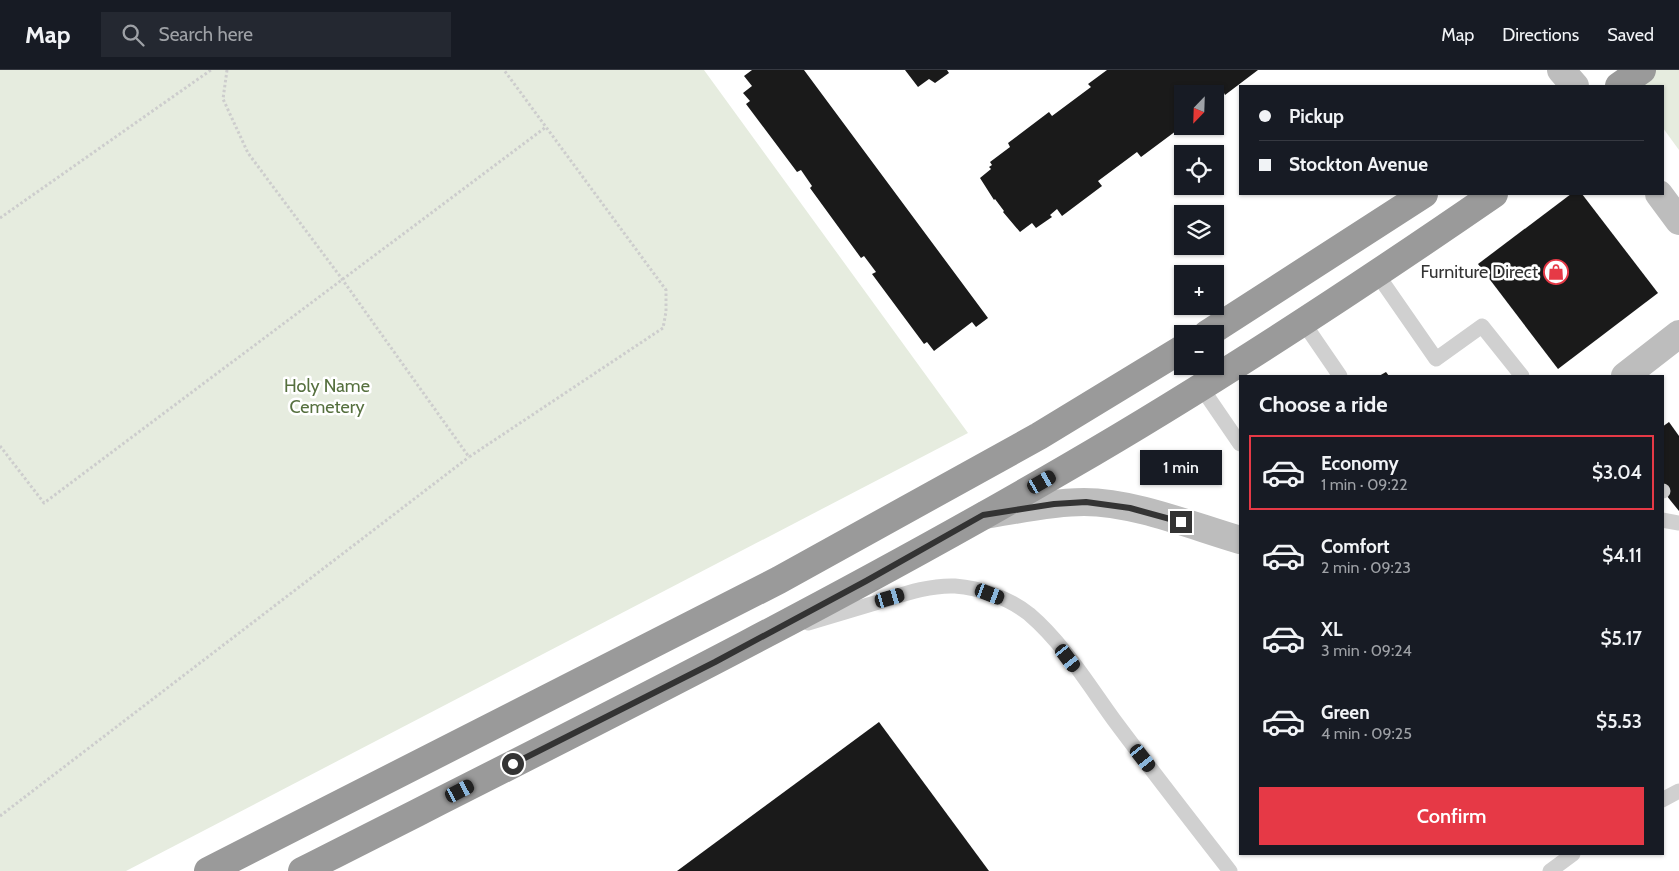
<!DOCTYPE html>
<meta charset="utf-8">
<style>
:root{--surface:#171b24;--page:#242831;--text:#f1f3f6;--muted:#9ea1a6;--line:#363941;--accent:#e63946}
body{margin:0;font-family:Cabin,sans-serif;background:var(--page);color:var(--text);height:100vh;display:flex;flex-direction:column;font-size:19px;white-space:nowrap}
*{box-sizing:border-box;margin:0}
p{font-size:16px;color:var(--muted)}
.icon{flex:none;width:28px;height:28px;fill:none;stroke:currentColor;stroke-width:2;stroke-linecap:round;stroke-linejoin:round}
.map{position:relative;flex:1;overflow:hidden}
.sheet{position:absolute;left:1239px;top:305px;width:425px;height:480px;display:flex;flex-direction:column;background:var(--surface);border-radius:0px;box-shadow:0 1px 4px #0004}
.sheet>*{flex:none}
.banner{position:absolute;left:1239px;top:15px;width:425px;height:110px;border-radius:0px;box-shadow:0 1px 4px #0004;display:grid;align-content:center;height:110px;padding:0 20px;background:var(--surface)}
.needle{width:32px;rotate:203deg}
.fabs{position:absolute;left:1174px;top:15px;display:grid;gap:10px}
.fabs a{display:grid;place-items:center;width:50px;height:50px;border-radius:0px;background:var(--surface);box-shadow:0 1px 4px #0004;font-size:25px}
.end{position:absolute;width:22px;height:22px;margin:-11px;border:6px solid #333;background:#fff;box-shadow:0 0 0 2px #fff}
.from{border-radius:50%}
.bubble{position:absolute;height:35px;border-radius:0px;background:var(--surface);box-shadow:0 1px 4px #0004;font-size:16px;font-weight:600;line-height:35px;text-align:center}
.car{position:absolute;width:15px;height:30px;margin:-15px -8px;border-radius:6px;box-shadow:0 0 4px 1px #0007;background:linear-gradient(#222 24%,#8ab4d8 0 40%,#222 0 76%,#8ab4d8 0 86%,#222 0)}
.banner b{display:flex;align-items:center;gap:18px;height:48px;font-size:19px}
.banner b+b{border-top:1px solid var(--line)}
.banner i{width:12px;height:12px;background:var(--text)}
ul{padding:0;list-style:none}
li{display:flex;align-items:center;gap:15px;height:75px;margin:0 10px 8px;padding:0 10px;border:2px solid transparent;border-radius:0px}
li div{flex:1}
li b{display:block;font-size:19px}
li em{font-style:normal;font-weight:600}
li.current{border-color:var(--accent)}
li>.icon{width:45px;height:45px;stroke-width:1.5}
h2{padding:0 20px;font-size:22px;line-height:60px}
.action{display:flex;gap:10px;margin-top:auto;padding:10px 20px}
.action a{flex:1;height:58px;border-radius:0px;background:var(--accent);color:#fff;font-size:20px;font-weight:600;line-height:58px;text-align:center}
header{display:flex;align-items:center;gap:30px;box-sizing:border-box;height:70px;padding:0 25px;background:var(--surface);border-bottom:1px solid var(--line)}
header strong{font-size:24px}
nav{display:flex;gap:28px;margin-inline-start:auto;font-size:18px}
.search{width:350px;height:45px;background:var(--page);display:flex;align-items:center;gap:12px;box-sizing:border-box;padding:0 18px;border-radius:0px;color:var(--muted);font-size:19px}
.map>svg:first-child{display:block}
.green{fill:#e6ecdf}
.building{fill:#1a1a1a}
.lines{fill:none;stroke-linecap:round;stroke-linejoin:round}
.path{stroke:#cdcdcd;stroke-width:3;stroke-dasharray:2.5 2.5;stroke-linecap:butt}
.lane{stroke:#d0d0d0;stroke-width:15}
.secondary{stroke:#bdbdbd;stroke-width:28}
.highway{stroke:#9a9a9a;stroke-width:28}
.route{stroke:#333;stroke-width:6}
.labels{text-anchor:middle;stroke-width:5;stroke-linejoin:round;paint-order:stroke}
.poi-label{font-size:18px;fill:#333;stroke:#fff;text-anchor:end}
.park-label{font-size:18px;fill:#56703f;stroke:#fff}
</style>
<header>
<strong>Map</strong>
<div class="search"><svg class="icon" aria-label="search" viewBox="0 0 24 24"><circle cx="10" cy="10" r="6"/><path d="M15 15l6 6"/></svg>Search here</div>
<nav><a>Map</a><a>Directions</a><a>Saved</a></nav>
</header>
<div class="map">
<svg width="1679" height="801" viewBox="0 0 1679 801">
<rect width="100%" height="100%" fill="#fff"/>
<!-- green -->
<g class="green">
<path d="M 0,0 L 704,0 L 968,363 L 126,801 L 0,801 Z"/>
<path d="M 1620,0 L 1679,0 L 1679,80 L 1663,58 L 1662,16 L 1632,16 Z"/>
</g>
<!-- building -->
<g class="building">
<path d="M 752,0 L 804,0 L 988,248 L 976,257 L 972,252 L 934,281 L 927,272 L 924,274 L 872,204 L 876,202 L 864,186 L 861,188 L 810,118 L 812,116 L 801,100 L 797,102 L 746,34 L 750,31 L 743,23 L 752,16 L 744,6 Z"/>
<path d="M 905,0 L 947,0 L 949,3 L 935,13 L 929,9 L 918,17 Z"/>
<path d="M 1107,0 L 1258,0 L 1225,25 L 1224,23 L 1220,26 L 1217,22 L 1215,24 L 1182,24 L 1182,48 L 1179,50 L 1182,55 L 1180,58 L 1141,87 L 1137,82 L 1098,111 L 1102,116 L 1062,146 L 1057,139 L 1050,145 L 1052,147 L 1036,158 L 1032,153 L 1020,162 L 1003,142 L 1004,141 L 995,129 L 994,130 L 980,108 L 991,99 L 989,97 L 992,95 L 990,92 L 1010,77 L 1008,73 L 1049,42 L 1052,46 L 1091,17 L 1088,14 Z"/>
<path d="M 1571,124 L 1582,124 L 1658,223 L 1558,299 L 1478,194 Z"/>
<path d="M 1386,302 L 1389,306 L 1379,306 Z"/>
<path d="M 1669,352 L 1679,366 L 1679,441 L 1662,420 L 1662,357 Z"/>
<path d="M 879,652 L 989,801 L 677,801 Z"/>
</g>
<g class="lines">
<!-- path -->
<g class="path">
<path d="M 227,0 L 223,29 L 248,83 L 342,209 L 469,387 L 663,258 L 666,242 L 666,220 L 504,0"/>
<path d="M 0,148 L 211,0"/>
<path d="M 0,376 L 44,433 L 546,57"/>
<path d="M 0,746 L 469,387"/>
</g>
<!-- lane -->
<g class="lane">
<path d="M 1377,204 L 1436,289 L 1482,256 L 1522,306"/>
<path d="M 1303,252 L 1340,306"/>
<path d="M 1201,317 L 1240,374"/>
<path d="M 1662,421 L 1663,421"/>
<path d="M 1662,450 L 1679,453"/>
<path d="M 808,553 C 834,545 859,538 885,530 C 907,523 931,515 955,516 C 980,518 1009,528 1029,544 C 1063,573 1088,614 1114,650 C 1152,701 1191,751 1230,801"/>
<path d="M 1662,730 L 1679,721"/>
<path d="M 1550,801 L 1573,784"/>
</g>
<!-- secondary -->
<g class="secondary">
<path d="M 1561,0 L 1575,16"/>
<path d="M 1659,124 L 1679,151"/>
<path d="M 1625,306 L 1679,264"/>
<path d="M 985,445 C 1017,440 1051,432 1084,432 C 1134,432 1192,456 1240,470"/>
</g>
<!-- highway -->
<g class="highway">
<path d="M 1619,16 L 1642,0"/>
<path d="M 1207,264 L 1424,124"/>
<path d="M 208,801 L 779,510 L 1039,366 L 1182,279"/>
<path d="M 302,801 C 560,670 820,542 1070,396 C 1215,312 1356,219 1494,124"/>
</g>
</g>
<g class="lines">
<!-- route -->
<path class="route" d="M 513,694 L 715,592 L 866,511 L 983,445 L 1054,434 L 1086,432 L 1130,438 L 1181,452"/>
</g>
<!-- icons -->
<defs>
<symbol id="shop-ring" viewBox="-11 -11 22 22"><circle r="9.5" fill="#fff" stroke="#e63946" stroke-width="1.5"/><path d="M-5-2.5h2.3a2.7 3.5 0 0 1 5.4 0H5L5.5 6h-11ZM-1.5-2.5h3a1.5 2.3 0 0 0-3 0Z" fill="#e63946"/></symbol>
</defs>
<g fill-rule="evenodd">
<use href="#shop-ring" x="1542" y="188" width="28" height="28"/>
</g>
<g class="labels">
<!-- poi labels -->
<g class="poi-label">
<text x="1538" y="208">Furniture Direct</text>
</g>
<!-- park labels -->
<g class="park-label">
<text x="327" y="322">Holy Name<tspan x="327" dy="21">Cemetery</tspan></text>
</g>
</g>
</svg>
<div class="fabs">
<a><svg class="needle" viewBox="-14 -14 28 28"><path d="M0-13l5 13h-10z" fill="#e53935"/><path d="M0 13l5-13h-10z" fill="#9ea1a6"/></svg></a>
<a><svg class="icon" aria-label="locate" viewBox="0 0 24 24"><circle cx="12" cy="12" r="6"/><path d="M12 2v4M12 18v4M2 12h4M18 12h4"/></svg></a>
<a><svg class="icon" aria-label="layers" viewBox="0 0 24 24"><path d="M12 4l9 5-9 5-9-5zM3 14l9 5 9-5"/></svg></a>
<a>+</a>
<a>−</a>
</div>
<i class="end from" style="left:513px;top:694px"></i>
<i class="end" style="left:1181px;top:452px"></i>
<div class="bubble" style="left:1140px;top:380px;width:82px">1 min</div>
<i class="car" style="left:1042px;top:412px;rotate:60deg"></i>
<i class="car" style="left:990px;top:524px;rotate:111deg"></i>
<i class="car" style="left:890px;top:528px;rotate:74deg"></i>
<i class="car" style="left:1068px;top:588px;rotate:143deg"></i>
<i class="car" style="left:1143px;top:688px;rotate:142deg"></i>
<i class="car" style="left:460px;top:721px;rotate:63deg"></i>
<div class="banner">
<b><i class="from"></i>Pickup</b>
<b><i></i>Stockton Avenue</b>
</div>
<section class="sheet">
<h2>Choose a ride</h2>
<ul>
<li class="current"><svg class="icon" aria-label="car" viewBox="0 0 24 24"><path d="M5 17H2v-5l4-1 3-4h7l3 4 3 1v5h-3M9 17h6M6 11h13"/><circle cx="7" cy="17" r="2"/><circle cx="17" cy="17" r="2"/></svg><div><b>Economy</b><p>1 min · 09:22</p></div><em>$3.04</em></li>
<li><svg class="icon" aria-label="car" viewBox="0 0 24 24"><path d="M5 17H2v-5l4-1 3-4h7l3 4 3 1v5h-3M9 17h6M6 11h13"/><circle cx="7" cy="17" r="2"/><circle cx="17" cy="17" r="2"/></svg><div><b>Comfort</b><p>2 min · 09:23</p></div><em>$4.11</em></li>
<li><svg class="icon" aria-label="car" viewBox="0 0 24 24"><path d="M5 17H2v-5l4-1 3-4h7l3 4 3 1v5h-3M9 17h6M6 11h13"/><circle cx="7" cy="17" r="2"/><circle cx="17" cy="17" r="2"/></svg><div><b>XL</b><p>3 min · 09:24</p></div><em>$5.17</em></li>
<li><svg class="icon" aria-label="car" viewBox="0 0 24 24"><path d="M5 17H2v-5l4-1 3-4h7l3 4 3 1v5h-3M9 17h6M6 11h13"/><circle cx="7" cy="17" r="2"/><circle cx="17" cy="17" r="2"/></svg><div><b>Green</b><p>4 min · 09:25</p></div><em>$5.53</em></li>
</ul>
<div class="action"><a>Confirm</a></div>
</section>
</div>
